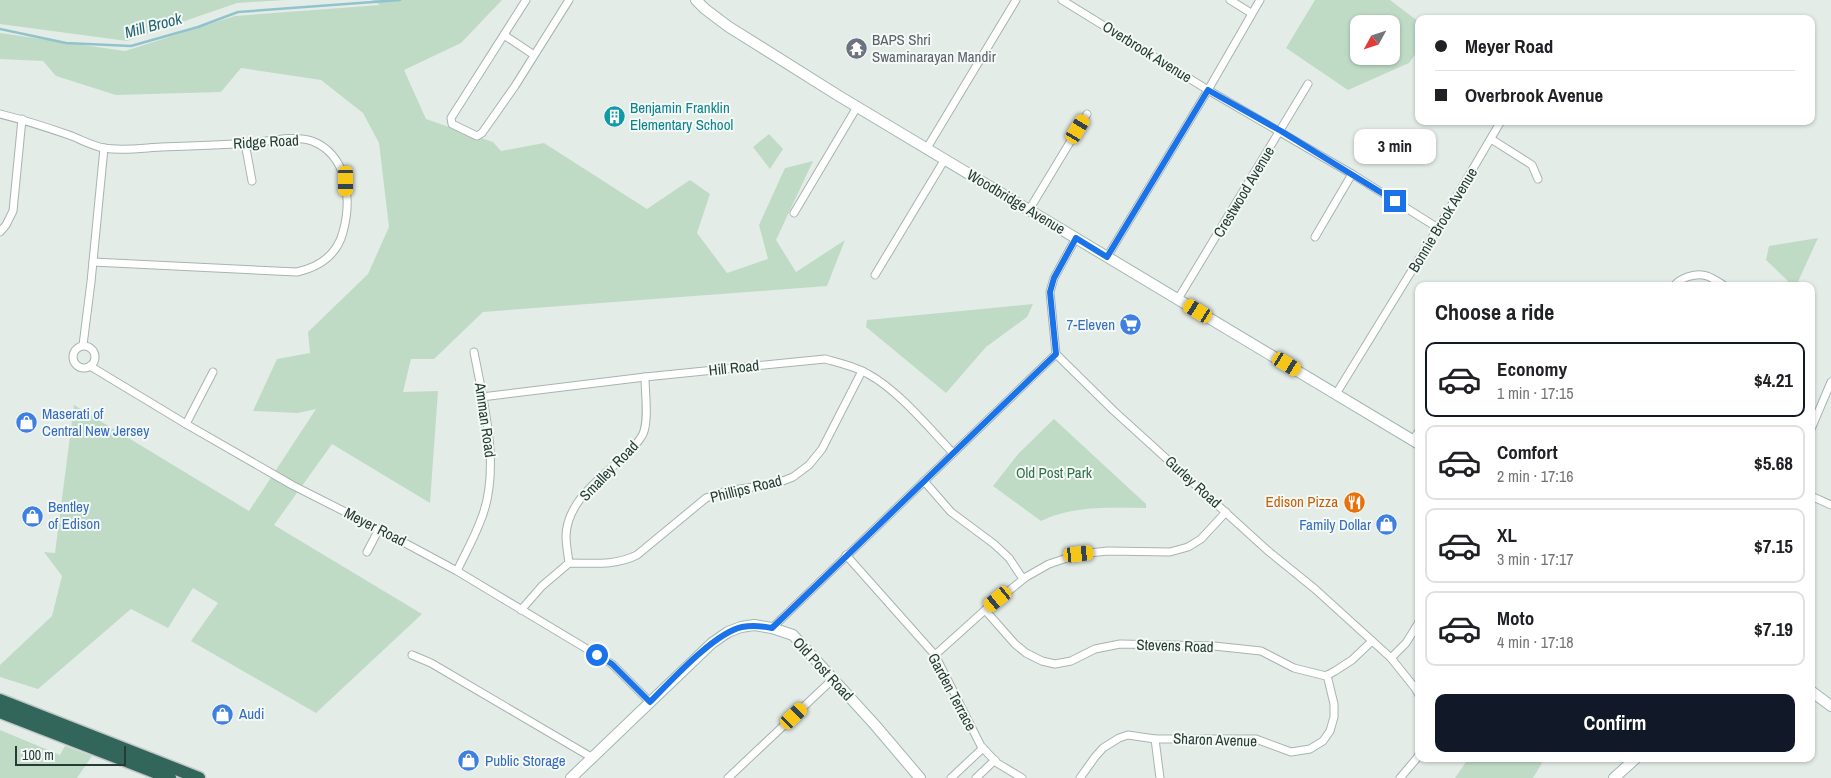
<!DOCTYPE html>
<meta charset="utf-8">
<style>
:root{--surface:#fff;--page:#f6f6f6;--text:#202124;--muted:#757577;--line:#e0e0e0;--accent:#111827}
body{margin:0;font-family:"Archivo Narrow",sans-serif;background:var(--page);color:var(--text);height:100vh;display:flex;flex-direction:column;font-size:19px;white-space:nowrap}
*{box-sizing:border-box;margin:0}
p{font-size:16px;color:var(--muted)}
.icon{flex:none;width:28px;height:28px;fill:none;stroke:currentColor;stroke-width:2;stroke-linecap:round;stroke-linejoin:round}
.map{position:relative;flex:1;overflow:hidden}
.drawer{position:absolute;left:1415px;top:282px;width:400px;height:480px;display:flex;flex-direction:column;background:var(--surface);border-radius:10px;box-shadow:0 1px 4px #0004}
.drawer>*{flex:none}
.hud{position:absolute;left:1415px;top:15px;width:400px;height:110px;border-radius:10px;box-shadow:0 1px 4px #0004;display:grid;align-content:center;height:110px;padding:0 20px;background:var(--surface)}
.needle{width:32px;rotate:230deg}
.tools{position:absolute;left:1350px;top:15px;display:grid;gap:10px}
.tools a{display:grid;place-items:center;width:50px;height:50px;border-radius:10px;background:var(--surface);box-shadow:0 1px 4px #0004;font-size:25px}
.scale{position:absolute;left:15px;bottom:12px;width:111px;box-sizing:border-box;padding-left:5px;border:2px solid #253c36;border-top:0;font-size:14px;line-height:18px;white-space:nowrap;color:#253c36;-webkit-text-stroke:4px #f4f9f6;paint-order:stroke}
.end{position:absolute;width:22px;height:22px;margin:-11px;border:6px solid #1a73e8;background:#fff;box-shadow:0 0 0 2px #fff}
.from{border-radius:50%}
.bubble{position:absolute;height:35px;border-radius:10px;background:var(--surface);box-shadow:0 1px 4px #0004;font-size:16px;font-weight:700;line-height:35px;text-align:center}
.car{position:absolute;width:15px;height:30px;margin:-15px -8px;border-radius:6px;box-shadow:0 0 4px 1px #0007;background:linear-gradient(#f5c518 24%,#345 0 40%,#f5c518 0 76%,#345 0 86%,#f5c518 0)}
.hud b{display:flex;align-items:center;gap:18px;height:48px;font-size:19px}
.hud b+b{border-top:1px solid var(--line)}
.hud i{width:12px;height:12px;background:var(--text)}
ul{padding:0;list-style:none}
li{display:flex;align-items:center;gap:15px;height:75px;margin:0 10px 8px;padding:0 10px;border:2px solid var(--line);border-radius:10px}
li div{flex:1}
li b{display:block;font-size:19px}
li em{font-style:normal;font-weight:700}
li.active{border-color:var(--accent)}
li>.icon{width:45px;height:45px;stroke-width:1.5}
h2{padding:0 20px;font-size:22px;line-height:60px}
.cta{display:flex;gap:10px;margin-top:auto;padding:10px 20px}
.cta a{flex:1;height:58px;border-radius:10px;background:var(--accent);color:#fff;font-size:20px;font-weight:700;line-height:58px;text-align:center}
.map>svg:first-child{display:block}
.green{fill:#bfdbc6;fill-rule:evenodd}
.lines{fill:none;stroke-linecap:round;stroke-linejoin:round}
.stream{stroke:#91c3cc;stroke-width:2.5}
.street-casing{stroke:#a7b4af;stroke-width:9}
.secondary-casing{stroke:#a3b7b0;stroke-width:12}
.highway-casing{stroke:#c2c8c7;stroke-width:15}
.street{stroke:#fff;stroke-width:7}
.secondary{stroke:#fff;stroke-width:10}
.highway{stroke:#33665b;stroke-width:12}
.route{stroke:#1a73e8;stroke-width:6}
.labels{text-anchor:middle;stroke-width:4;stroke-linejoin:round;paint-order:stroke}
.worship-label{font-size:15px;fill:#5b616d;stroke:#f4f9f6;text-anchor:start}
.street-label{font-size:15px;fill:#253c36;stroke:#f4f9f6}
.culture-label{font-size:15px;fill:#0d838f;stroke:#f4f9f6;text-anchor:start}
.shop-label{font-size:15px;fill:#366cbe;stroke:#f4f9f6;text-anchor:start}
.park-label{font-size:15px;fill:#326f4a;stroke:#f4f9f6}
.food-label{font-size:15px;fill:#c56008;stroke:#f4f9f6;text-anchor:end}
.water-label{font-size:16px;font-style:italic;fill:#246673;stroke:#f4f9f6}
</style>
<div class="map">
<svg width="1831" height="778" viewBox="0 0 1831 778">
<rect width="100%" height="100%" fill="#e4ece8"/>
<!-- green -->
<g class="green">
<path d="M 0,0 L 285,0 L 237,3 L 127,41 L 0,24 Z"/>
<path d="M 372,0 L 502,0 L 461,43 L 404,70 L 426,119 L 493,142 L 501,151 L 544,143 L 647,209 L 690,180 L 710,194 L 697,233 L 727,273 L 768,259 L 759,225 L 785,168 L 813,161 L 776,240 L 796,272 L 845,240 L 827,286 L 483,312 L 434,359 L 411,359 L 403,392 L 438,391 L 430,503 L 332,444 L 274,525 L 422,614 L 316,713 L 191,641 L 218,603 L 193,588 L 168,628 L 131,609 L 38,689 L 0,677 L 0,665 L 52,616 L 62,576 L 44,552 L 55,553 L 74,405 L 249,511 L 316,409 L 298,413 L 253,411 L 277,359 L 310,353 L 308,332 L 368,274 L 389,227 L 379,143 L 363,113 L 321,80 L 241,68 L 221,92 L 116,95 L 56,76 L 43,61 L 0,59 L 0,33 L 125,51 L 235,16 L 380,5 Z"/>
<path d="M 1315,0 L 1390,0 L 1419,22 L 1419,49 L 1409,63 L 1348,90 L 1286,48 ZM 1359,24 L 1391,24 L 1391,56 L 1359,56 Z"/>
<path d="M 769,134 L 783,149 L 770,169 L 753,147 Z"/>
<path d="M 1818,238 L 1796,286 L 1785,286 L 1788,281 L 1766,260 L 1769,246 Z"/>
<path d="M 1033,304 L 1027,317 L 986,347 L 946,393 L 866,327 L 867,320 Z"/>
<path d="M 1054,419 L 1146,504 L 1146,508 C 1110,508 1074,505 1041,521 L 993,486 L 1019,453 Z"/>
<path d="M 0,730 L 60,755 L 65,746 L 92,756 L 77,778 L 0,778 Z"/>
<path d="M 1468,759 L 1537,759 L 1542,763 L 1533,778 L 1455,778 Z"/>
</g>
<g class="lines">
<!-- stream -->
<path class="stream" d="M 0,29 L 66,43 L 131,46 L 198,27 L 238,12 L 400,0"/>
<defs>
<g id="street">
<path d="M 526,0 L 451,118 L 452,124 L 477,136 L 482,133 L 515,86 L 569,0"/>
<path d="M 1062,0 L 1208,90 L 1352,174 L 1438,228"/>
<path d="M 1230,0 L 1251,13"/>
<path d="M 504,35 L 534,55"/>
<path d="M 0,114 C 24,120 46,127 69,135 C 80,139 92,146 104,148 C 122,151 143,148 161,147 C 191,146 221,145 252,143 C 270,141 294,135 312,141 C 348,155 352,199 343,232 C 337,255 319,267 297,272 L 93,262"/>
<path d="M 1491,139 L 1532,165 L 1538,179"/>
<path d="M 245,143 L 252,181"/>
<path d="M 927,148 L 1016,0"/>
<path d="M 1029,210 L 1087,114"/>
<path d="M 794,213 L 857,107"/>
<path d="M 0,232 L 6,225 L 13,211 L 22,119"/>
<path d="M 1315,237 L 1352,174"/>
<path d="M 1076,238 L 1054,278 L 1050,292 L 1056,354 L 1114,411 L 1267,550 L 1315,589 L 1391,658 L 1415,688 L 1419,695"/>
<path d="M 1107,257 L 1208,90 L 1260,0"/>
<path d="M 875,275 L 945,159"/>
<path d="M 1674,286 C 1680,278 1696,272 1707,276 C 1713,278 1720,283 1725,286"/>
<path d="M 1178,299 L 1308,84"/>
<path d="M 83,345 L 91,282 L 104,148"/>
<circle cx="84" cy="357" r="11"/>
<path d="M 90,366 L 186,424 L 292,485 L 379,529 L 457,571 L 612,664 L 650,702"/>
<path d="M 1336,394 L 1438,228 L 1501,121"/>
<path d="M 482,397 L 645,377 L 825,359 C 840,363 855,366 868,374 C 898,390 929,428 953,453"/>
<path d="M 186,424 L 213,372"/>
<path d="M 1811,429 L 1831,382"/>
<path d="M 1413,440 L 1419,431"/>
<path d="M 924,481 L 951,512 L 994,544 L 1009,558 L 1023,579"/>
<path d="M 1811,496 L 1831,505"/>
<path d="M 367,552 L 379,529"/>
<path d="M 846,555 L 935,655 L 981,746 L 997,763 L 1022,778"/>
<path d="M 569,563 C 568,554 566,545 566,536 C 567,502 598,481 620,460 C 628,453 638,444 643,434 C 649,420 645,393 645,377"/>
<path d="M 457,571 C 465,554 474,538 480,522 C 502,471 484,405 474,352"/>
<path d="M 521,610 L 542,586 L 569,563 C 592,563 615,566 637,555 L 706,498 L 726,491 L 775,484 L 793,477 L 809,465 L 822,449 L 862,371"/>
<path d="M 985,610 L 1015,644 L 1026,653 L 1042,661 L 1055,664 L 1071,661 L 1095,649 L 1120,644 L 1214,646 L 1261,651 L 1294,668 L 1326,676 L 1335,671 L 1352,660 L 1372,641"/>
<path d="M 772,628 L 1056,354"/>
<path d="M 412,655 L 431,663 L 591,757"/>
<path d="M 935,655 L 985,610 L 1026,577 L 1049,564 L 1079,554 L 1108,551 L 1170,552 L 1188,547 L 1201,539 L 1226,512"/>
<path d="M 1391,658 L 1406,643 L 1419,622"/>
<path d="M 1155,739 L 1160,778"/>
<path d="M 728,778 L 833,679"/>
<path d="M 951,778 L 983,748"/>
<path d="M 976,778 L 995,760"/>
<path d="M 1080,778 L 1095,757 L 1103,748 L 1119,738 L 1128,735 L 1155,739 L 1256,739 L 1291,752 L 1310,749 L 1323,741 L 1330,731 L 1334,717 L 1334,704 L 1327,675"/>
<path d="M 1400,778 L 1417,758 L 1419,754"/>
</g>
<g id="secondary">
<path d="M 696,0 L 705,9 L 729,27 L 839,96 L 1419,444"/>
<path d="M 1811,691 L 1831,706"/>
<path d="M 571,778 L 712,643 L 728,632 L 741,627 L 754,625 L 772,628 L 793,635 L 875,725 L 920,778"/>
<path d="M 1614,778 L 1635,759"/>
</g>
<g id="highway">
<path d="M 0,700 L 199,778"/>
<path d="M 0,712 L 170,778"/>
</g>
</defs>
<!-- street casing -->
<use href="#street" class="street-casing"/>
<!-- secondary casing -->
<use href="#secondary" class="secondary-casing"/>
<!-- highway casing -->
<use href="#highway" class="highway-casing"/>
<!-- street -->
<use href="#street" class="street"/>
<!-- secondary -->
<use href="#secondary" class="secondary"/>
<!-- highway -->
<use href="#highway" class="highway"/>
</g>
<g class="lines">
<!-- route -->
<path class="route" d="M 597,655 L 612,664 L 650,702 C 671,681 714,633 742,627 C 752,625 762,626 772,628 L 1056,354 L 1050,292 L 1054,278 L 1076,238 L 1107,257 L 1208,90 L 1281,131 L 1395,201"/>
</g>
<!-- icons -->
<defs>
<symbol id="temple-disc" viewBox="-11 -11 22 22"><circle r="9.5" fill="#6b7280" stroke="#f4f9f6"/><path d="M0-6L5-2H3V0L6.5 2.5H4V6H1.5V3h-3V6H-4V2.5H-6.5L-3 0V-2H-5Z" fill="#fff"/></symbol>
<symbol id="building-disc" viewBox="-11 -11 22 22"><circle r="9.5" fill="#0f9aa8" stroke="#f4f9f6"/><path d="M-4-6H4V6H1V3H-1V6H-4ZM-2.5-4.3h1.7v1.8h-1.7ZM.8-4.3h1.7v1.8H.8ZM-2.5-1h1.7V.8h-1.7ZM.8-1h1.7V.8H.8Z" fill="#fff"/></symbol>
<symbol id="supermarket-disc" viewBox="-11 -11 22 22"><circle r="9.5" fill="#3f7fe0" stroke="#f4f9f6"/><path d="M-6-5.5h2.5l.6 2H6L4.5 2H-2.5L-4.4-4H-6ZM-1.5 3.2a1.3 1.3 0 1 0 .1 0ZM3 3.2a1.3 1.3 0 1 0 .1 0Z" fill="#fff"/></symbol>
<symbol id="shop-disc" viewBox="-11 -11 22 22"><circle r="9.5" fill="#3f7fe0" stroke="#f4f9f6"/><path d="M-5-2.5h2.3a2.7 3.5 0 0 1 5.4 0H5L5.5 6h-11ZM-1.5-2.5h3a1.5 2.3 0 0 0-3 0Z" fill="#fff"/></symbol>
<symbol id="restaurant-disc" viewBox="-11 -11 22 22"><circle r="9.5" fill="#e8710a" stroke="#f4f9f6"/><path d="M-5-6h1v4h1v-4h1v4h1v-4h1v5L-1.5 .5V6h-2V.5L-5-1ZM5-6V6H3V1.5H1.5Q1.5-4 5-6Z" fill="#fff"/></symbol>
</defs>
<g fill-rule="evenodd">
<use href="#temple-disc" x="844" y="36" width="25" height="25"/>
<use href="#building-disc" x="602" y="104" width="25" height="25"/>
<use href="#supermarket-disc" x="1118" y="312" width="25" height="25"/>
<use href="#shop-disc" x="14" y="410" width="25" height="25"/>
<use href="#restaurant-disc" x="1342" y="490" width="25" height="25"/>
<use href="#shop-disc" x="20" y="504" width="25" height="25"/>
<use href="#shop-disc" x="1374" y="512" width="25" height="25"/>
<use href="#shop-disc" x="210" y="702" width="25" height="25"/>
<use href="#shop-disc" x="456" y="748" width="25" height="25"/>
</g>
<g class="labels">
<!-- worship labels -->
<g class="worship-label">
<text x="872" y="45">BAPS Shri<tspan x="872" dy="17">Swaminarayan Mandir</tspan></text>
</g>
<!-- street labels -->
<g class="street-label">
<text transform="translate(1147 52) rotate(32)" y="5">Overbrook Avenue</text>
<text transform="translate(266 142) rotate(-3)" y="5">Ridge Road</text>
<text transform="translate(1244 192) rotate(-59)" y="5">Crestwood Avenue</text>
<text transform="translate(1016 202) rotate(31)" y="5">Woodbridge Avenue</text>
<text transform="translate(1443 220) rotate(-59)" y="5">Bonnie Brook Avenue</text>
<text transform="translate(734 368) rotate(-6)" y="5">Hill Road</text>
<text transform="translate(485 420) rotate(82)" y="5">Amman Road</text>
<text transform="translate(609 471) rotate(-46)" y="5">Smalley Road</text>
<text transform="translate(1193 482) rotate(42)" y="5">Gurley Road</text>
<text transform="translate(746 489) rotate(-14)" y="5">Phillips Road</text>
<text transform="translate(375 527) rotate(27)" y="5">Meyer Road</text>
<text transform="translate(1175 646) rotate(2)" y="5">Stevens Road</text>
<text transform="translate(823 669) rotate(47)" y="5">Old Post Road</text>
<text transform="translate(952 692) rotate(62)" y="5">Garden Terrace</text>
<text transform="translate(1215 740) rotate(2)" y="5">Sharon Avenue</text>
</g>
<!-- culture labels -->
<g class="culture-label">
<text x="630" y="113">Benjamin Franklin<tspan x="630" dy="17">Elementary School</tspan></text>
</g>
<!-- shop labels -->
<g class="shop-label">
<text x="1115" y="330" text-anchor="end">7-Eleven</text>
<text x="42" y="419">Maserati of<tspan x="42" dy="17">Central New Jersey</tspan></text>
<text x="48" y="512">Bentley<tspan x="48" dy="17">of Edison</tspan></text>
<text x="1371" y="530" text-anchor="end">Family Dollar</text>
<text x="239" y="719">Audi</text>
<text x="485" y="766">Public Storage</text>
</g>
<!-- park labels -->
<g class="park-label">
<text x="1054" y="478">Old Post Park</text>
</g>
<!-- food labels -->
<g class="food-label">
<text x="1338" y="507">Edison Pizza</text>
</g>
<!-- water labels -->
<g class="water-label">
<text transform="translate(153 25) rotate(-15)" y="6">Mill Brook</text>
</g>
</g>
</svg>
<div class="tools">
<a><svg class="needle" viewBox="-14 -14 28 28"><path d="M0-13l5 13h-10z" fill="#e53935"/><path d="M0 13l5-13h-10z" fill="#757577"/></svg></a>
</div>
<div class="scale">100 m</div>
<i class="end from" style="left:597px;top:655px"></i>
<i class="end" style="left:1395px;top:201px"></i>
<div class="bubble" style="left:1354px;top:129px;width:82px">3 min</div>
<i class="car" style="left:1078px;top:129px;rotate:31deg"></i>
<i class="car" style="left:346px;top:181px;rotate:180deg"></i>
<i class="car" style="left:1198px;top:311px;rotate:301deg"></i>
<i class="car" style="left:1287px;top:364px;rotate:121deg"></i>
<i class="car" style="left:1079px;top:554px;rotate:84deg"></i>
<i class="car" style="left:998px;top:599px;rotate:231deg"></i>
<i class="car" style="left:794px;top:716px;rotate:46deg"></i>
<div class="hud">
<b><i class="from"></i>Meyer Road</b>
<b><i></i>Overbrook Avenue</b>
</div>
<section class="drawer">
<h2>Choose a ride</h2>
<ul>
<li class="active"><svg class="icon" aria-label="car" viewBox="0 0 24 24"><path d="M5 17H2v-5l4-1 3-4h7l3 4 3 1v5h-3M9 17h6M6 11h13"/><circle cx="7" cy="17" r="2"/><circle cx="17" cy="17" r="2"/></svg><div><b>Economy</b><p>1 min · 17:15</p></div><em>$4.21</em></li>
<li><svg class="icon" aria-label="car" viewBox="0 0 24 24"><path d="M5 17H2v-5l4-1 3-4h7l3 4 3 1v5h-3M9 17h6M6 11h13"/><circle cx="7" cy="17" r="2"/><circle cx="17" cy="17" r="2"/></svg><div><b>Comfort</b><p>2 min · 17:16</p></div><em>$5.68</em></li>
<li><svg class="icon" aria-label="car" viewBox="0 0 24 24"><path d="M5 17H2v-5l4-1 3-4h7l3 4 3 1v5h-3M9 17h6M6 11h13"/><circle cx="7" cy="17" r="2"/><circle cx="17" cy="17" r="2"/></svg><div><b>XL</b><p>3 min · 17:17</p></div><em>$7.15</em></li>
<li><svg class="icon" aria-label="car" viewBox="0 0 24 24"><path d="M5 17H2v-5l4-1 3-4h7l3 4 3 1v5h-3M9 17h6M6 11h13"/><circle cx="7" cy="17" r="2"/><circle cx="17" cy="17" r="2"/></svg><div><b>Moto</b><p>4 min · 17:18</p></div><em>$7.19</em></li>
</ul>
<div class="cta"><a>Confirm</a></div>
</section>
</div>
